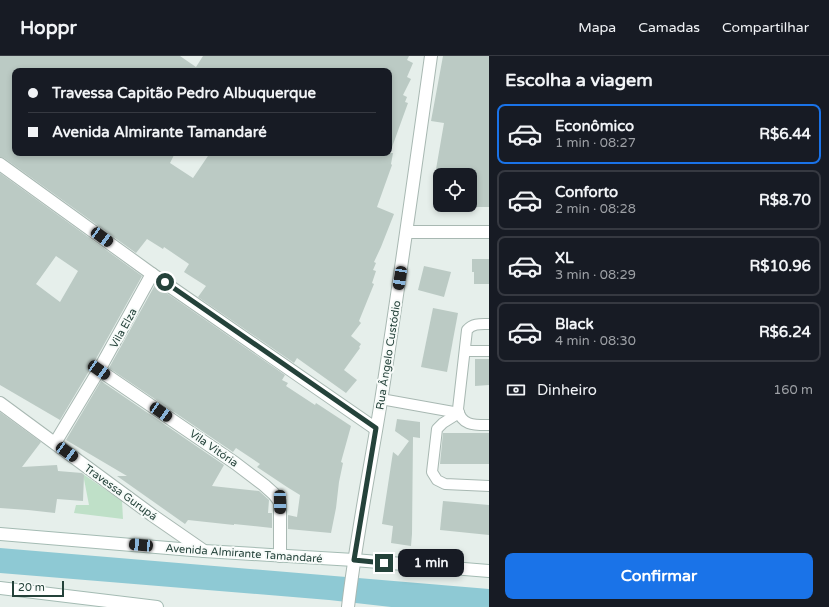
<!DOCTYPE html>
<html lang="pt">
<meta charset="utf-8">
<style>
:root{--surface:#171b24;--page:#242831;--text:#f1f3f6;--muted:#9ea1a6;--line:#363941;--accent:#1a73e8}
body{margin:0;font-family:"Varela Round",sans-serif;background:var(--page);color:var(--text);height:100vh;display:flex;flex-direction:column;font-size:15px;white-space:nowrap}
*{box-sizing:border-box;margin:0}
p{font-size:13px;color:var(--muted)}
.icon{flex:none;width:22px;height:22px;fill:none;stroke:currentColor;stroke-width:2;stroke-linecap:round;stroke-linejoin:round}
.map{position:relative;flex:1;overflow:hidden}
.side{display:flex;flex-direction:column;background:var(--surface);width:340px}
.side>*{flex:none}
.banner{position:absolute;left:12px;top:12px;width:380px;height:88px;border-radius:8px;box-shadow:0 2px 6px #0003;display:grid;align-content:center;height:88px;padding:0 16px;background:var(--surface)}
.controls{position:absolute;left:433px;top:112px;display:grid;gap:8px}
.controls a{display:grid;place-items:center;width:44px;height:44px;border-radius:8px;background:var(--surface);box-shadow:0 2px 6px #0003;font-size:20px}
.scale{position:absolute;left:12px;bottom:10px;width:52px;box-sizing:border-box;padding-left:4px;border:2px solid #24423a;border-top:0;font-size:11px;line-height:14px;white-space:nowrap;color:#24423a;-webkit-text-stroke:3px #f7fbf9;paint-order:stroke}
.end{position:absolute;width:18px;height:18px;margin:-9px;border:5px solid #24423a;background:#fff;box-shadow:0 0 0 2px #fff}
.from{border-radius:50%}
.bubble{position:absolute;height:28px;border-radius:8px;background:var(--surface);box-shadow:0 2px 6px #0003;font-size:13px;font-weight:800;line-height:28px;text-align:center}
.car{position:absolute;width:12px;height:24px;margin:-12px -6px;border-radius:5px;box-shadow:0 0 3px 1px #0007;background:linear-gradient(#222 24%,#8ab4d8 0 40%,#222 0 76%,#8ab4d8 0 86%,#222 0)}
.banner b{display:flex;align-items:center;gap:14px;height:38px;font-size:15px}
.banner b+b{border-top:1px solid var(--line)}
.banner i{width:10px;height:10px;background:var(--text)}
ul{padding:0;list-style:none}
li{display:flex;align-items:center;gap:12px;height:60px;margin:0 8px 6px;padding:0 8px;border:2px solid var(--line);border-radius:8px}
li div{flex:1}
li b{display:block;font-size:15px}
li em{font-style:normal;font-weight:800}
li.active{border-color:var(--accent)}
li>.icon{width:36px;height:36px;stroke-width:1.5}
h2{padding:0 16px;font-size:18px;line-height:48px}
.pay{display:flex;align-items:center;gap:10px;height:44px;padding:0 16px;font-size:15px}
.pay p{margin-inline-start:auto}
.action{display:flex;gap:8px;margin-top:auto;padding:8px 16px}
.action a{flex:1;height:46px;border-radius:8px;background:var(--accent);color:#fff;font-size:16px;font-weight:800;line-height:46px;text-align:center}
header{display:flex;align-items:center;gap:24px;box-sizing:border-box;height:56px;padding:0 20px;background:var(--surface);border-bottom:1px solid var(--line)}
header strong{font-size:19px}
nav{display:flex;gap:22px;margin-inline-start:auto;font-size:14px}
main{display:flex;flex:1;min-height:0}
.map>svg:first-child{display:block}
.green{fill:#bfe0c8}
.water{fill:#8ec9d4}
.building{fill:#bbcac4;fill-rule:evenodd}
.lines{fill:none;stroke-linecap:round;stroke-linejoin:round}
.lane-casing{stroke:#a8b8b2;stroke-width:12}
.street-casing{stroke:#a8b8b2;stroke-width:14}
.secondary-casing{stroke:#a4bbb3;stroke-width:14}
.lane{stroke:#fff;stroke-width:10}
.street{stroke:#fff;stroke-width:12}
.secondary{stroke:#fff;stroke-width:12}
.route{stroke:#24423a;stroke-width:5}
.labels{text-anchor:middle;stroke-width:4;stroke-linejoin:round;paint-order:stroke}
.street-label{font-size:11px;fill:#24423a;stroke:#f7fbf9}
</style>
<header>
<strong>Hoppr</strong>
<nav><a>Mapa</a><a>Camadas</a><a>Compartilhar</a></nav>
</header>
<main>
<div class="map">
<svg width="489" height="551" viewBox="0 0 489 551">
<rect width="100%" height="100%" fill="#e6efeb"/>
<!-- green -->
<path class="green" d="M 83,418 L 122,445 L 123,463 L 74,457 L 76,449 L 89,449 Z"/>
<!-- water -->
<path class="water" d="M 0,492 L 489,533 L 489,551 L 391,551 L 329,544 L 0,517 Z"/>
<!-- building -->
<g class="building">
<path d="M 0,0 L 180,0 L 196,11 L 203,0 L 409,0 L 407,4 L 413,7 L 407,21 L 411,23 L 403,39 L 407,41 L 405,46 L 408,47 L 391,94 L 389,93 L 389,15 L 15,15 L 15,97 L 175,97 L 170,107 L 193,122 L 210,97 L 226,97 L 230,100 L 232,97 L 393,97 L 391,108 L 392,109 L 377,151 L 394,158 L 381,191 L 374,206 L 376,207 L 373,214 L 376,215 L 372,227 L 374,228 L 359,265 L 361,267 L 351,280 L 361,288 L 359,291 L 360,292 L 344,314 L 357,324 L 346,337 L 297,302 L 294,307 L 198,241 L 206,230 L 184,216 L 189,208 L 164,191 L 163,193 L 147,183 L 136,197 L 4,102 L 0,101 Z"/>
<path d="M 443,0 L 489,0 L 489,151 L 473,151 L 473,148 L 470,148 L 470,119 L 435,119 L 444,67 L 431,65 Z"/>
<path d="M 0,117 L 142,220 L 92,310 L 60,364 L 0,329 ZM 56,200 L 78,215 L 60,246 L 36,228 Z"/>
<path d="M 472,203 L 489,203 L 489,228 L 474,228 L 474,216 L 472,216 Z"/>
<path d="M 424,210 L 451,216 L 444,241 L 418,234 Z"/>
<path d="M 155,229 L 285,319 L 282,324 L 288,327 L 286,330 L 315,349 L 316,347 L 351,370 L 341,406 L 343,407 L 339,426 L 336,452 L 331,477 L 288,473 L 288,459 L 297,461 L 300,439 L 287,431 L 257,411 L 260,408 L 236,392 L 233,396 L 109,312 Z"/>
<path d="M 433,252 L 458,257 L 447,316 L 421,311 Z"/>
<path d="M 475,303 L 489,303 L 489,329 L 475,330 Z"/>
<path d="M 101,325 L 224,409 L 212,430 L 259,435 L 269,444 L 268,457 L 272,457 L 272,472 L 234,468 L 234,469 L 188,464 L 185,468 L 117,420 L 127,420 L 66,384 Z"/>
<path d="M 0,356 L 41,386 L 22,411 L 57,409 L 58,415 L 82,417 L 84,419 L 83,445 L 57,443 L 55,457 L 28,454 L 0,452 Z"/>
<path d="M 397,363 L 420,366 L 420,382 L 413,381 L 412,478 L 411,490 L 391,487 L 393,470 L 382,468 L 393,396 L 398,400 L 409,385 L 395,375 Z"/>
<path d="M 443,377 L 489,377 L 489,408 L 440,408 Z"/>
<path d="M 443,445 L 489,449 L 489,479 L 440,474 Z"/>
</g>
<g class="lines">
<defs>
<g id="lane">
<path d="M 489,268 C 481,268 473,267 467,274 L 458,353 C 461,370 475,369 489,369"/>
<path d="M 465,295 L 489,295"/>
<path d="M 381,343 L 459,357"/>
<path d="M 459,357 L 443,367 L 437,373 L 432,416 L 437,424 L 445,428 L 489,430"/>
</g>
<g id="street">
<path d="M 0,108 L 152,218 L 376,373"/>
<path d="M 407,176 L 489,176"/>
<path d="M 99,314 L 235,407 L 264,429 L 274,438 L 280,446 L 280,500"/>
<path d="M 0,347 L 152,459 L 204,495"/>
<path d="M 55,387 L 99,314 L 152,218"/>
<path d="M 348,551 C 356,482 370,413 381,345 C 399,230 415,115 431,0"/>
</g>
<g id="secondary">
<path d="M 0,478 L 204,495 L 354,504 L 489,515"/>
<path d="M 0,532 L 157,551"/>
</g>
</defs>
<!-- lane casing -->
<use href="#lane" class="lane-casing"/>
<!-- street casing -->
<use href="#street" class="street-casing"/>
<!-- secondary casing -->
<use href="#secondary" class="secondary-casing"/>
<!-- lane -->
<use href="#lane" class="lane"/>
<!-- street -->
<use href="#street" class="street"/>
<!-- secondary -->
<use href="#secondary" class="secondary"/>
</g>
<g class="lines">
<!-- route -->
<path class="route" d="M 165,226 L 376,372 L 354,504 L 384,507"/>
</g>
<g class="labels">
<!-- street labels -->
<g class="street-label">
<text transform="translate(123 272) rotate(-61)" y="4">Vila Elza</text>
<text transform="translate(388 299) rotate(-81)" y="4">Rua Ângelo Custódio</text>
<text transform="translate(214 392) rotate(35)" y="4">Vila Vitória</text>
<text transform="translate(121 436) rotate(36)" y="4">Travessa Gurupá</text>
<text transform="translate(244 497) rotate(4)" y="4">Avenida Almirante Tamandaré</text>
</g>
</g>
</svg>
<div class="controls">
<a><svg class="icon" aria-label="locate" viewBox="0 0 24 24"><circle cx="12" cy="12" r="6"/><path d="M12 2v4M12 18v4M2 12h4M18 12h4"/></svg></a>
</div>
<div class="scale">20 m</div>
<i class="end from" style="left:165px;top:226px"></i>
<i class="end" style="left:384px;top:507px"></i>
<div class="bubble" style="left:398px;top:493px;width:66px">1 min</div>
<i class="car" style="left:102px;top:181px;rotate:126deg"></i>
<i class="car" style="left:400px;top:222px;rotate:189deg"></i>
<i class="car" style="left:99px;top:314px;rotate:125deg"></i>
<i class="car" style="left:161px;top:356px;rotate:124deg"></i>
<i class="car" style="left:67px;top:396px;rotate:126deg"></i>
<i class="car" style="left:280px;top:446px;rotate:179deg"></i>
<i class="car" style="left:141px;top:489px;rotate:275deg"></i>
<div class="banner">
<b><i class="from"></i>Travessa Capitão Pedro Albuquerque</b>
<b><i></i>Avenida Almirante Tamandaré</b>
</div>
</div>
<section class="side">
<h2>Escolha a viagem</h2>
<ul>
<li class="active"><svg class="icon" aria-label="car" viewBox="0 0 24 24"><path d="M5 17H2v-5l4-1 3-4h7l3 4 3 1v5h-3M9 17h6M6 11h13"/><circle cx="7" cy="17" r="2"/><circle cx="17" cy="17" r="2"/></svg><div><b>Econômico</b><p>1 min · 08:27</p></div><em>R$6.44</em></li>
<li><svg class="icon" aria-label="car" viewBox="0 0 24 24"><path d="M5 17H2v-5l4-1 3-4h7l3 4 3 1v5h-3M9 17h6M6 11h13"/><circle cx="7" cy="17" r="2"/><circle cx="17" cy="17" r="2"/></svg><div><b>Conforto</b><p>2 min · 08:28</p></div><em>R$8.70</em></li>
<li><svg class="icon" aria-label="car" viewBox="0 0 24 24"><path d="M5 17H2v-5l4-1 3-4h7l3 4 3 1v5h-3M9 17h6M6 11h13"/><circle cx="7" cy="17" r="2"/><circle cx="17" cy="17" r="2"/></svg><div><b>XL</b><p>3 min · 08:29</p></div><em>R$10.96</em></li>
<li><svg class="icon" aria-label="car" viewBox="0 0 24 24"><path d="M5 17H2v-5l4-1 3-4h7l3 4 3 1v5h-3M9 17h6M6 11h13"/><circle cx="7" cy="17" r="2"/><circle cx="17" cy="17" r="2"/></svg><div><b>Black</b><p>4 min · 08:30</p></div><em>R$6.24</em></li>
</ul>
<div class="pay"><svg class="icon" aria-label="cash" viewBox="0 0 24 24"><path d="M3 7h18v10H3z"/><circle cx="12" cy="12" r="2"/></svg>Dinheiro<p>160 m</p></div>
<div class="action"><a>Confirmar</a></div>
</section>
</main>
